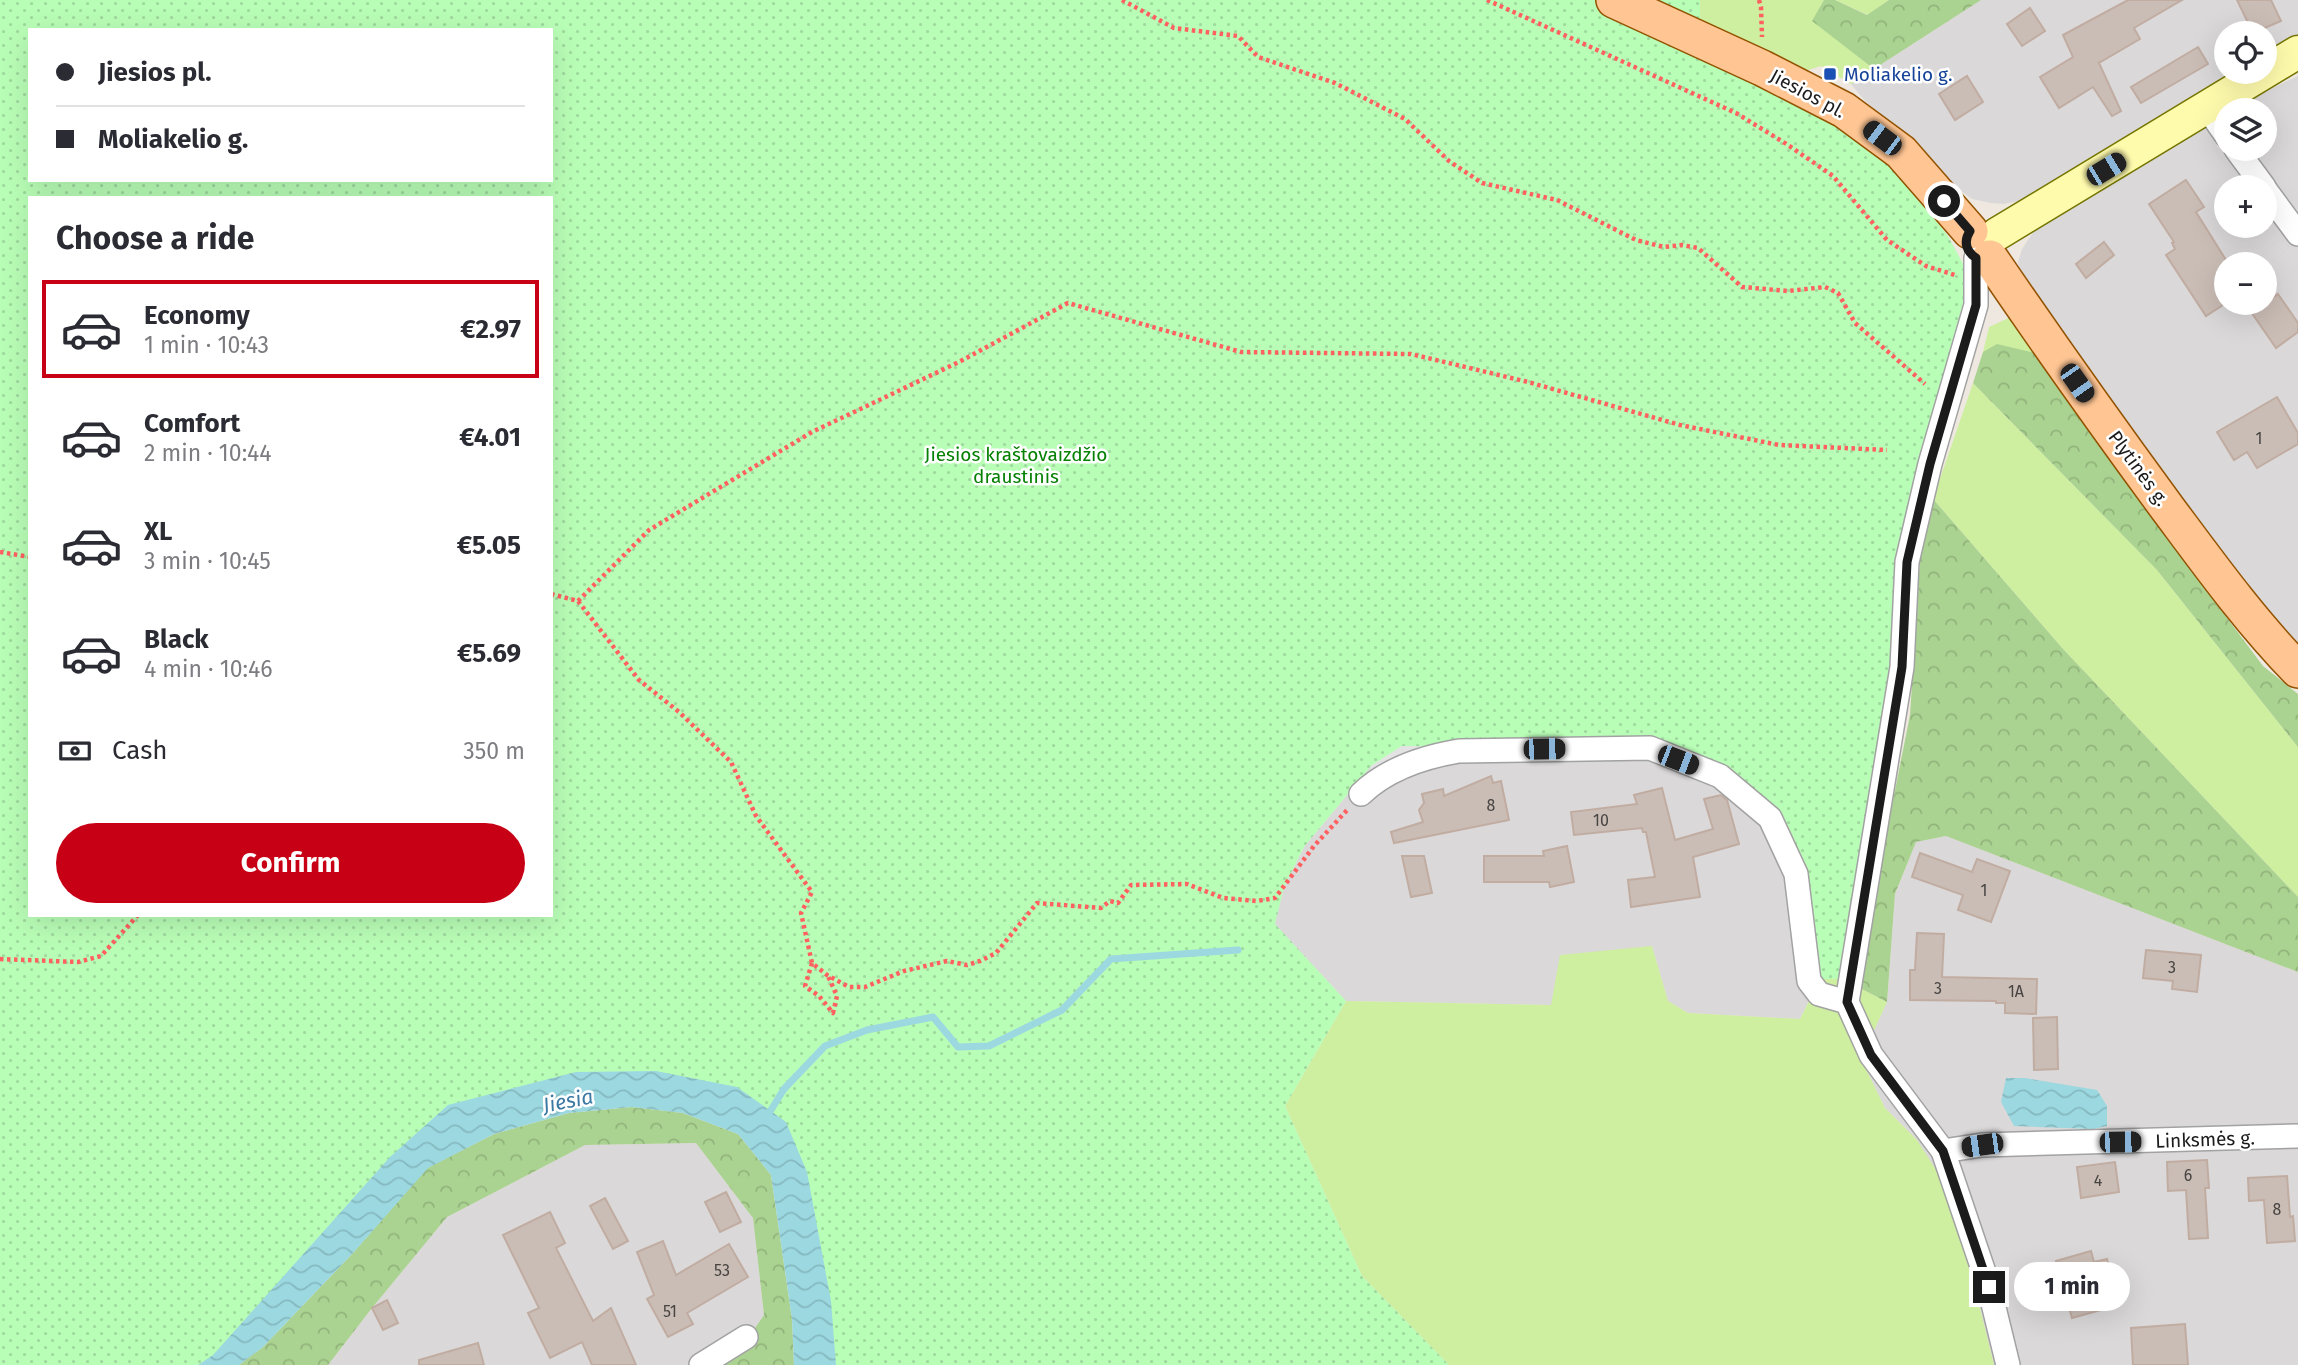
<!DOCTYPE html>
<meta charset="utf-8">
<style>
:root{--surface:#fff;--page:#f7f7f7;--text:#2b2b33;--muted:#7c7c81;--line:#e1e1e2;--accent:#c70015}
body{margin:0;font-family:"Fira Sans",sans-serif;background:var(--page);color:var(--text);height:100vh;display:flex;flex-direction:column;font-size:26px;white-space:nowrap}
*{box-sizing:border-box;margin:0}
p{font-size:23px;color:var(--muted)}
.icon{flex:none;width:38px;height:38px;fill:none;stroke:currentColor;stroke-width:2;stroke-linecap:round;stroke-linejoin:round}
.map{position:relative;flex:1;overflow:hidden}
.panel{position:absolute;left:28px;top:196px;width:525px;height:721px;display:flex;flex-direction:column;background:var(--surface);border-radius:0px;box-shadow:0 7px 28px #0002}
.panel>*{flex:none}
.banner{position:absolute;left:28px;top:28px;width:525px;height:154px;border-radius:0px;box-shadow:0 7px 28px #0002;display:grid;align-content:center;height:154px;padding:0 28px;background:var(--surface)}
.controls{position:absolute;left:2214px;top:21px;display:grid;gap:14px}
.controls a{display:grid;place-items:center;width:63px;height:63px;border-radius:50%;background:var(--surface);box-shadow:0 7px 28px #0002;font-size:35px}
.end{position:absolute;width:32px;height:32px;margin:-16px;border:9px solid #1b1b1b;background:#fff;box-shadow:0 0 0 4px #fff}
.from{border-radius:50%}
.bubble{position:absolute;height:49px;border-radius:24px;background:var(--surface);box-shadow:0 7px 28px #0002;font-size:23px;font-weight:700;line-height:49px;text-align:center}
.car{position:absolute;width:21px;height:42px;margin:-21px -10px;border-radius:9px;box-shadow:0 0 5px 2px #0007;background:linear-gradient(#222 24%,#8ab4d8 0 40%,#222 0 76%,#8ab4d8 0 86%,#222 0)}
.banner b{display:flex;align-items:center;gap:24px;height:66px;font-size:26px}
.banner b+b{border-top:2px solid var(--line)}
.banner i{width:18px;height:18px;background:var(--text)}
ul{padding:0;list-style:none}
li{display:flex;align-items:center;gap:21px;height:98px;margin:0 14px 10px;padding:0 14px;border:4px solid transparent;border-radius:0px}
li div{flex:1}
li b{display:block;font-size:26px}
li em{font-style:normal;font-weight:700}
li.active{border-color:var(--accent)}
li>.icon{width:63px;height:63px;stroke-width:1.5}
h2{padding:0 28px;font-size:32px;line-height:84px}
.pay{display:flex;align-items:center;gap:18px;height:77px;padding:0 28px;font-size:26px}
.pay p{margin-inline-start:auto}
.action{display:flex;gap:14px;margin-top:auto;padding:14px 28px}
.action a{flex:1;height:80px;border-radius:42px;background:var(--accent);color:#fff;font-size:28px;font-weight:700;line-height:80px;text-align:center}
.map>svg:first-child{display:block}
.residential{fill:#dad8d8;fill-rule:evenodd}
.grass{fill:#ceeea0}
.forest{fill:url(#forest-crowns)}
.park{fill:url(#park-dots);fill-rule:evenodd}
.parking{fill:#e3e3e3}
.water{fill:url(#water-waves)}
.lines{fill:none;stroke-linecap:round;stroke-linejoin:round}
.stream{stroke:#9cd8e0;stroke-width:7}
.building{fill:#cabdb6;stroke:#c1aca1;stroke-width:2}
.minor-casing{stroke:#a2a2a2;stroke-width:26}
.secondary-casing{stroke:#757500;stroke-width:35}
.primary-casing{stroke:#935300;stroke-width:38}
.path{stroke:#ff6060;stroke-width:4.5;stroke-dasharray:3.5 3.5;stroke-linecap:butt}
.minor{stroke:#fff;stroke-width:23}
.secondary{stroke:#fffbad;stroke-width:32}
.primary{stroke:#ffc694;stroke-width:35}
.route{stroke:#1b1b1b;stroke-width:9}
.transit-dot{fill:#1a4fb4;stroke:#fff;stroke-width:2.5}
.labels{text-anchor:middle;stroke-width:5;stroke-linejoin:round;paint-order:stroke}
.number-label{font-size:16px;fill:#474442}
.transit-label{font-size:19px;fill:#164399;stroke:#fff;text-anchor:start}
.street-label{font-size:19px;fill:#1b1b1b;stroke:#fff}
.park-label{font-size:19px;fill:#048102;stroke:#fff}
.water-label{font-size:21px;font-style:italic;fill:#3b79a3;stroke:#fff}
</style>
<div class="map">
<svg width="2298" height="1365" viewBox="0 0 2298 1365">
<defs>
<pattern id="forest-crowns" width="20" height="18" patternUnits="userSpaceOnUse" patternTransform="scale(1.75)"><rect width="20" height="18" fill="#aad290"/><path d="M2 6a3 3 0 1 1 6 0M12 15a3 3 0 1 1 6 0" fill="none" stroke="#92b47c"/></pattern>
<pattern id="park-dots" width="8" height="8" patternUnits="userSpaceOnUse" patternTransform="scale(1.75)"><rect width="8" height="8" fill="#b9feb7"/><path d="M2 2h.1M6 6h.1" fill="none" stroke="#9ed99d" stroke-width="1.8" stroke-linecap="round"/></pattern>
<pattern id="water-waves" width="16" height="10" patternUnits="userSpaceOnUse" patternTransform="scale(1.75)"><rect width="16" height="10" fill="#9cd8e0"/><path d="M0 5q4-4 8 0t8 0" fill="none" stroke="#86b9c0"/></pattern>
</defs>
<rect width="100%" height="100%" fill="#eee8e0"/>
<!-- residential -->
<g class="residential">
<path d="M 1981,0 L 2298,0 L 2298,36 L 2265,56 L 2264,33 L 2226,33 L 2226,72 L 2238,72 L 2028,199 L 2004,204 L 1991,203 L 1972,199 L 1957,188 L 1910,137 L 1866,102 L 1851,84 Z"/>
<path d="M 2298,76 L 2298,654 L 2266,614 L 2022,277 L 2018,262 L 2022,249 L 2034,231 L 2226,111 L 2226,149 L 2264,149 L 2264,110 L 2227,110 ZM 2226,187 L 2264,187 L 2264,226 L 2226,226 ZM 2226,264 L 2264,264 L 2264,303 L 2226,303 Z"/>
<path d="M 1648,738 L 1777,813 L 1806,867 L 1820,979 L 1800,1019 L 1688,1013 L 1668,1001 L 1652,946 L 1551,1005 L 1346,1001 L 1274,924 L 1284,887 L 1304,847 L 1371,766 Z"/>
<path d="M 1946,836 L 2298,972 L 2298,1365 L 1994,1365 L 1976,1292 L 1917,1140 L 1885,1108 L 1861,1059 L 1887,1002 L 1895,895 L 1916,842 Z"/>
<path d="M 696,1143 L 753,1218 L 764,1315 L 734,1359 L 724,1365 L 328,1365 L 372,1308 L 447,1217 L 585,1145 Z"/>
</g>
<!-- grass -->
<g class="grass">
<path d="M 1671,0 L 1824,0 L 1813,21 L 1874,69 L 1851,84 L 1821,66 L 1808,70 L 1796,67 L 1669,7 Z"/>
<path d="M 1835,0 L 1889,0 L 1868,15 Z"/>
<path d="M 2013,316 L 2039,354 L 1983,352 L 1989,327 Z"/>
<path d="M 1973,383 L 2157,570 L 2298,747 L 2298,897 L 2063,649 L 1933,499 Z"/>
<path d="M 1652,946 L 1668,1001 L 1688,1013 L 1800,1019 L 1820,979 L 1842,979 L 1887,1002 L 1861,1059 L 1885,1108 L 1917,1140 L 1943,1181 L 1976,1292 L 1994,1365 L 1449,1365 L 1362,1276 L 1285,1106 L 1346,1001 L 1551,1005 L 1560,955 Z"/>
</g>
<!-- forest -->
<g class="forest">
<path d="M 1824,0 L 1835,0 L 1867,15 L 1889,0 L 1981,0 L 1874,69 L 1812,21 Z"/>
<path d="M 1997,344 L 2039,354 L 2188,566 L 2263,666 L 2298,694 L 2298,747 L 2157,570 L 1973,383 L 1983,352 Z"/>
<path d="M 1933,499 L 2063,649 L 2298,897 L 2298,972 L 1946,836 L 1916,842 L 1895,894 L 1887,1002 L 1856,986 L 1910,715 L 1920,561 Z"/>
<path d="M 632,1107 L 683,1113 L 738,1134 L 771,1175 L 792,1319 L 794,1365 L 724,1365 L 734,1359 L 764,1315 L 753,1218 L 696,1143 L 585,1145 L 447,1217 L 372,1308 L 328,1365 L 239,1365 L 263,1347 L 353,1253 L 427,1168 L 494,1134 L 569,1113 Z"/>
</g>
<!-- park -->
<path class="park" d="M 0,0 L 1700,0 L 1700,22 L 1844,125 L 1906,182 L 1948,236 L 1967,271 L 1976,305 L 1930,464 L 1842,979 L 1820,979 L 1806,867 L 1777,813 L 1648,738 L 1439,747 L 1402,746 L 1371,766 L 1304,847 L 1284,887 L 1275,924 L 1346,1001 L 1285,1106 L 1362,1276 L 1449,1365 L 812,1365 L 781,1153 L 758,1130 L 610,1093 L 439,1143 L 223,1365 L 0,1365 ZM 30,30 L 551,30 L 551,180 L 30,180 ZM 30,198 L 551,198 L 551,915 L 30,915 Z"/>
<!-- parking -->
<path class="parking" d="M 1402,746 L 1439,747 L 1361,794 L 1371,766 Z"/>
<!-- water -->
<g class="water">
<path d="M 656,1071 L 737,1087 L 786,1122 L 807,1172 L 831,1301 L 836,1365 L 794,1365 L 792,1319 L 771,1175 L 738,1134 L 683,1113 L 632,1107 L 569,1113 L 494,1134 L 428,1168 L 353,1253 L 263,1347 L 239,1365 L 198,1365 L 213,1355 L 390,1157 L 448,1105 L 576,1072 Z"/>
<path d="M 2006,1078 L 2025,1078 L 2097,1090 L 2107,1106 L 2107,1126 L 2093,1129 L 2014,1126 L 2001,1102 Z"/>
</g>
<g class="lines">
<!-- stream -->
<path class="stream" d="M 766,1118 L 784,1089 L 825,1046 L 867,1030 L 933,1017 L 958,1047 L 989,1046 L 1062,1010 L 1111,959 L 1238,950"/>
</g>
<!-- building -->
<g class="building">
<path d="M 2128,0 L 2182,0 L 2134,28 L 2140,39 L 2099,63 L 2121,111 L 2112,116 L 2093,87 L 2059,108 L 2040,77 L 2073,57 L 2063,35 Z"/>
<path d="M 2237,0 L 2271,0 L 2281,21 L 2253,33 Z"/>
<path d="M 2030,8 L 2045,31 L 2022,46 L 2007,24 Z"/>
<path d="M 2198,47 L 2208,64 L 2141,103 L 2131,87 Z"/>
<path d="M 1967,76 L 1983,102 L 1955,120 L 1939,94 Z"/>
<path d="M 2186,180 L 2204,207 L 2196,212 L 2226,260 L 2226,303 L 2206,316 L 2166,255 L 2175,249 L 2172,243 L 2174,242 L 2149,204 Z"/>
<path d="M 2104,242 L 2114,255 L 2086,278 L 2076,264 Z"/>
<path d="M 2278,294 L 2298,323 L 2298,332 L 2276,348 L 2245,303 L 2265,303 Z"/>
<path d="M 2277,397 L 2298,433 L 2298,444 L 2257,468 L 2247,452 L 2234,460 L 2217,432 Z"/>
<path d="M 1491,776 L 1493,783 L 1501,781 L 1509,820 L 1394,843 L 1391,832 L 1423,822 L 1419,810 L 1424,803 L 1422,794 L 1443,789 L 1444,796 Z"/>
<path d="M 1662,788 L 1675,840 L 1713,829 L 1704,799 L 1721,795 L 1727,800 L 1739,844 L 1693,857 L 1700,897 L 1631,907 L 1628,880 L 1655,877 L 1646,832 L 1643,832 L 1642,828 L 1574,835 L 1571,812 L 1637,804 L 1634,795 Z"/>
<path d="M 1567,846 L 1574,882 L 1550,887 L 1549,882 L 1484,882 L 1484,856 L 1544,856 L 1543,851 Z"/>
<path d="M 1920,853 L 1972,872 L 1977,859 L 2010,871 L 1991,922 L 1958,910 L 1963,895 L 1912,877 Z"/>
<path d="M 1402,856 L 1424,856 L 1432,893 L 1411,897 Z"/>
<path d="M 1917,933 L 1944,934 L 1942,977 L 2037,979 L 2036,1014 L 2005,1013 L 2005,1003 L 1996,1003 L 1996,1001 L 1910,1000 L 1910,970 L 1915,970 Z"/>
<path d="M 2146,950 L 2201,955 L 2197,992 L 2172,989 L 2173,981 L 2143,978 Z"/>
<path d="M 2057,1017 L 2058,1069 L 2034,1070 L 2033,1018 Z"/>
<path d="M 2207,1160 L 2209,1188 L 2205,1188 L 2208,1238 L 2189,1239 L 2186,1190 L 2168,1191 L 2167,1162 Z"/>
<path d="M 2115,1162 L 2119,1192 L 2081,1198 L 2077,1167 Z"/>
<path d="M 2287,1176 L 2290,1217 L 2293,1216 L 2295,1241 L 2267,1243 L 2264,1200 L 2249,1201 L 2248,1178 Z"/>
<path d="M 726,1192 L 741,1222 L 720,1232 L 705,1202 Z"/>
<path d="M 605,1198 L 628,1241 L 613,1249 L 590,1206 Z"/>
<path d="M 550,1212 L 565,1243 L 556,1248 L 593,1321 L 611,1308 L 636,1365 L 592,1365 L 582,1342 L 550,1358 L 528,1313 L 539,1308 L 503,1235 Z"/>
<path d="M 663,1241 L 676,1275 L 729,1244 L 748,1277 L 687,1313 L 693,1324 L 668,1337 L 647,1299 L 654,1295 L 637,1252 Z"/>
<path d="M 2091,1251 L 2094,1262 L 2107,1259 L 2116,1290 L 2104,1293 L 2108,1308 L 2072,1318 L 2056,1261 Z"/>
<path d="M 387,1300 L 398,1323 L 383,1330 L 372,1308 Z"/>
<path d="M 2185,1324 L 2188,1365 L 2133,1365 L 2131,1328 Z"/>
<path d="M 478,1343 L 484,1365 L 419,1365 L 419,1360 Z"/>
</g>
<g class="lines">
<defs>
<g id="minor">
<path d="M 2207,108 L 2226,135"/>
<path d="M 2236,149 L 2264,187"/>
<path d="M 2264,188 L 2298,234"/>
<path d="M 1976,258 L 1976,305 L 1930,464 L 1907,562 L 1902,667 L 1847,1002 L 1871,1055 L 1943,1151 L 1989,1287 L 2008,1365"/>
<path d="M 1361,794 C 1387,769 1423,757 1459,751 L 1650,748 L 1720,776 L 1770,818 L 1796,874 L 1809,981 L 1819,994 L 1847,1002"/>
<path d="M 1943,1151 L 1982,1145 L 2298,1136"/>
<path d="M 701,1365 L 746,1337"/>
</g>
<path id="secondary" d="M 1997,234 L 2298,52"/>
<g id="primary">
<path d="M 1614,0 L 1762,68 L 1844,110 L 1901,152 L 1970,231"/>
<path d="M 1990,258 C 2048,343 2107,426 2168,509 C 2209,564 2250,621 2298,670"/>
</g>
</defs>
<!-- minor casing -->
<use href="#minor" class="minor-casing"/>
<!-- secondary casing -->
<use href="#secondary" class="secondary-casing"/>
<!-- primary casing -->
<use href="#primary" class="primary-casing"/>
<!-- path -->
<g class="path">
<path d="M 1122,0 L 1174,28 L 1238,36 L 1258,57 L 1335,83 L 1405,119 L 1449,161 L 1482,183 L 1557,200 L 1636,240 L 1664,247 L 1682,245 L 1698,248 L 1742,287 L 1788,291 L 1825,287 L 1838,293 L 1855,323 L 1925,384"/>
<path d="M 1487,0 L 1736,113 L 1788,145 L 1833,176 L 1887,240 L 1926,266 L 1955,275"/>
<path d="M 1759,0 L 1761,7 L 1762,37"/>
<path d="M 0,552 L 30,557"/>
<path d="M 551,594 L 578,601 L 639,680 L 679,712 L 731,762 L 756,816 L 812,892 L 801,913 L 812,963 L 827,975 L 849,987 L 865,987 L 904,971 L 947,961 L 967,965 L 980,961 L 996,953 L 1037,903 L 1101,908 L 1110,901 L 1118,903 L 1131,885 L 1187,884 L 1223,898 L 1257,901 L 1275,898 L 1314,846 L 1349,808"/>
<path d="M 578,601 L 649,530 L 812,432 L 959,362 L 1068,303 L 1241,352 L 1411,354 L 1528,382 L 1680,425 L 1779,445 L 1887,450"/>
<path d="M 0,959 L 78,962 L 101,956 L 138,915"/>
<path d="M 812,963 L 805,986 L 819,996 L 833,1013 L 837,996 L 828,976"/>
</g>
<!-- minor -->
<use href="#minor" class="minor"/>
<!-- secondary -->
<use href="#secondary" class="secondary"/>
<!-- primary -->
<use href="#primary" class="primary"/>
</g>
<g class="lines">
<!-- route -->
<path class="route" d="M 1944,201 L 1970,231 C 1963,242 1966,251 1976,258 L 1976,305 L 1930,464 L 1907,562 L 1902,667 L 1847,1002 L 1871,1055 L 1943,1151 L 1989,1287"/>
</g>
<!-- markers -->
<rect class="transit-dot" x="1823" y="67" width="14" height="14" rx="3.5"/>
<g class="labels">
<!-- number labels -->
<g class="number-label">
<text x="2259" y="444">1</text>
<text x="1491" y="811">8</text>
<text x="1601" y="826">10</text>
<text x="1984" y="896">1</text>
<text x="2172" y="973">3</text>
<text x="1938" y="994">3</text>
<text x="2016" y="997">1A</text>
<text x="2188" y="1181">6</text>
<text x="2098" y="1186">4</text>
<text x="2277" y="1215">8</text>
<text x="722" y="1276">53</text>
<text x="670" y="1317">51</text>
</g>
<!-- transit labels -->
<g class="transit-label">
<text x="1844" y="81">Moliakelio g.</text>
</g>
<!-- street labels -->
<g class="street-label">
<text transform="translate(1808 93) rotate(28)" y="7">Jiesios pl.</text>
<text transform="translate(2139 468) rotate(54)" y="7">Plytinės g.</text>
<text transform="translate(2205 1139) rotate(-2)" y="7">Linksmės g.</text>
</g>
<!-- park labels -->
<g class="park-label">
<text x="1016" y="461">Jiesios kraštovaizdžio<tspan x="1016" dy="22">draustinis</tspan></text>
</g>
<!-- water labels -->
<g class="water-label">
<text transform="translate(568 1101) rotate(-11)" y="7">Jiesia</text>
</g>
</g>
</svg>
<div class="controls">
<a><svg class="icon" aria-label="locate" viewBox="0 0 24 24"><circle cx="12" cy="12" r="6"/><path d="M12 2v4M12 18v4M2 12h4M18 12h4"/></svg></a>
<a><svg class="icon" aria-label="layers" viewBox="0 0 24 24"><path d="M12 4l9 5-9 5-9-5zM3 14l9 5 9-5"/></svg></a>
<a>+</a>
<a>−</a>
</div>
<i class="end from" style="left:1944px;top:201px"></i>
<i class="end" style="left:1989px;top:1287px"></i>
<div class="bubble" style="left:2014px;top:1262px;width:116px">1 min</div>
<i class="car" style="left:1882px;top:138px;rotate:307deg"></i>
<i class="car" style="left:2106px;top:169px;rotate:59deg"></i>
<i class="car" style="left:2077px;top:383px;rotate:145deg"></i>
<i class="car" style="left:1544px;top:749px;rotate:89deg"></i>
<i class="car" style="left:1678px;top:760px;rotate:111deg"></i>
<i class="car" style="left:2120px;top:1142px;rotate:89deg"></i>
<i class="car" style="left:1982px;top:1145px;rotate:262deg"></i>
<div class="banner">
<b><i class="from"></i>Jiesios pl.</b>
<b><i></i>Moliakelio g.</b>
</div>
<section class="panel">
<h2>Choose a ride</h2>
<ul>
<li class="active"><svg class="icon" aria-label="car" viewBox="0 0 24 24"><path d="M5 17H2v-5l4-1 3-4h7l3 4 3 1v5h-3M9 17h6M6 11h13"/><circle cx="7" cy="17" r="2"/><circle cx="17" cy="17" r="2"/></svg><div><b>Economy</b><p>1 min · 10:43</p></div><em>€2.97</em></li>
<li><svg class="icon" aria-label="car" viewBox="0 0 24 24"><path d="M5 17H2v-5l4-1 3-4h7l3 4 3 1v5h-3M9 17h6M6 11h13"/><circle cx="7" cy="17" r="2"/><circle cx="17" cy="17" r="2"/></svg><div><b>Comfort</b><p>2 min · 10:44</p></div><em>€4.01</em></li>
<li><svg class="icon" aria-label="car" viewBox="0 0 24 24"><path d="M5 17H2v-5l4-1 3-4h7l3 4 3 1v5h-3M9 17h6M6 11h13"/><circle cx="7" cy="17" r="2"/><circle cx="17" cy="17" r="2"/></svg><div><b>XL</b><p>3 min · 10:45</p></div><em>€5.05</em></li>
<li><svg class="icon" aria-label="car" viewBox="0 0 24 24"><path d="M5 17H2v-5l4-1 3-4h7l3 4 3 1v5h-3M9 17h6M6 11h13"/><circle cx="7" cy="17" r="2"/><circle cx="17" cy="17" r="2"/></svg><div><b>Black</b><p>4 min · 10:46</p></div><em>€5.69</em></li>
</ul>
<div class="pay"><svg class="icon" aria-label="cash" viewBox="0 0 24 24"><path d="M3 7h18v10H3z"/><circle cx="12" cy="12" r="2"/></svg>Cash<p>350 m</p></div>
<div class="action"><a>Confirm</a></div>
</section>
</div>
